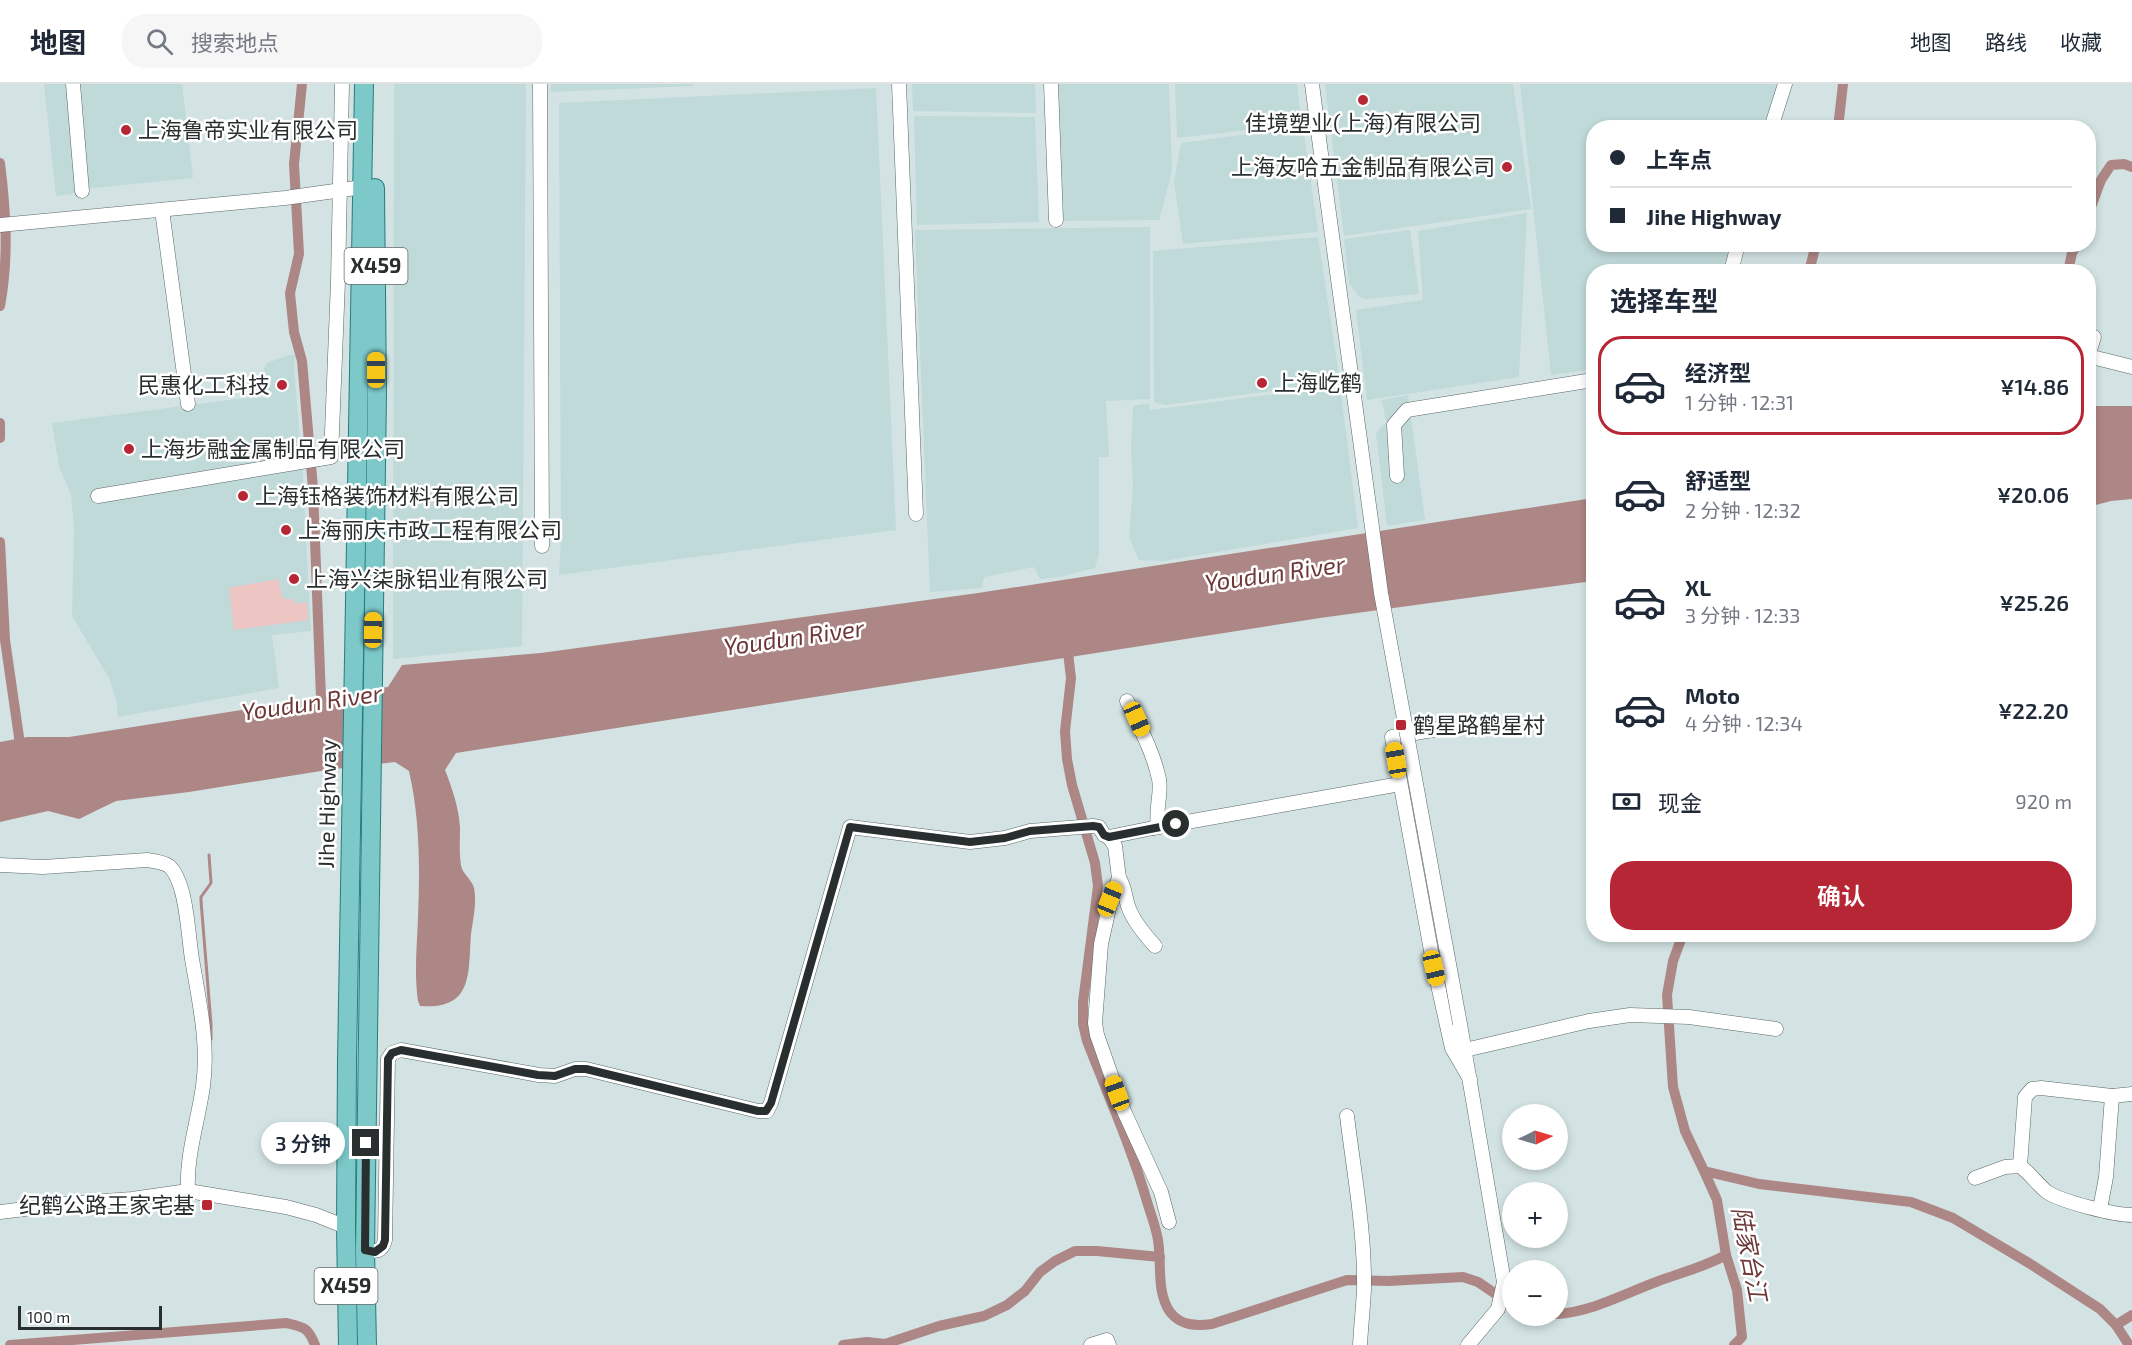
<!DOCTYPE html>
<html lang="zh">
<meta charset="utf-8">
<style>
:root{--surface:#fff;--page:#f6f6f7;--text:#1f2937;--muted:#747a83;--line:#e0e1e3;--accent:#b72635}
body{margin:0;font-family:"Exo 2","Noto Sans SC",sans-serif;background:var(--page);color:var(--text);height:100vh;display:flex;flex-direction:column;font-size:22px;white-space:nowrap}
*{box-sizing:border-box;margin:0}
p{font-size:20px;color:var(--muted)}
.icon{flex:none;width:33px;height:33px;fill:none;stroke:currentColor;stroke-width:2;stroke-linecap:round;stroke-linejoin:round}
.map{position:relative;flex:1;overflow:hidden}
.side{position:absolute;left:1586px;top:180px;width:510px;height:678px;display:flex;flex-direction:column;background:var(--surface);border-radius:24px;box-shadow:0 3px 9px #0003}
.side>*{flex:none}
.guide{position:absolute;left:1586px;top:36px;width:510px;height:132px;border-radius:24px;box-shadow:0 3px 9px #0003;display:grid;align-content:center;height:132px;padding:0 24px;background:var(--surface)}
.needle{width:39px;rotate:85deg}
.tools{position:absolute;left:1502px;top:1020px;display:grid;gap:12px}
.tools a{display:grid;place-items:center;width:66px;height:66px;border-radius:50%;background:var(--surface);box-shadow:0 3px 9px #0003;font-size:30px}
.scale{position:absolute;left:18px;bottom:15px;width:144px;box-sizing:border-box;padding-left:6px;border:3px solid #292f2f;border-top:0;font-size:16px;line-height:21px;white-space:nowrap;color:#292f2f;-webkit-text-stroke:4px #fff;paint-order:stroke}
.end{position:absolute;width:27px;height:27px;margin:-14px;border:8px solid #292f2f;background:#fff;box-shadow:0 0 0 3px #fff}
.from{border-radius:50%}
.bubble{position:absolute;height:42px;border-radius:21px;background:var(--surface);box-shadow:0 3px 9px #0003;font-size:20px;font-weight:600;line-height:42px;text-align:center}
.car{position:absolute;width:18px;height:36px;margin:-18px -9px;border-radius:8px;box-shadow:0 0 4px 2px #0007;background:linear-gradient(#f5c518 24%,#345 0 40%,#f5c518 0 76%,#345 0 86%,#f5c518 0)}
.guide b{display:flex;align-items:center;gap:21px;height:57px;font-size:22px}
.guide b+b{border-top:2px solid var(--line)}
.guide i{width:15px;height:15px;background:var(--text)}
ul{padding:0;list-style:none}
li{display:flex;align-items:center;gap:18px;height:99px;margin:0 12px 9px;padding:0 12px;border:3px solid transparent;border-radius:24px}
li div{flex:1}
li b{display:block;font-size:22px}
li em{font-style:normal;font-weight:600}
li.active{border-color:var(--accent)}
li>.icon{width:54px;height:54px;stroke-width:1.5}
h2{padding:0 24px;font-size:27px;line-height:72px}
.pay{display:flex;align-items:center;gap:15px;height:66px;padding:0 24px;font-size:22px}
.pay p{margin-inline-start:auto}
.cta{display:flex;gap:12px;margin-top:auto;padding:12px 24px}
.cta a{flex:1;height:69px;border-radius:24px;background:var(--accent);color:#fff;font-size:24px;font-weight:600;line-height:69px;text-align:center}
header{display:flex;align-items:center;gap:36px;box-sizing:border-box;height:84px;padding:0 30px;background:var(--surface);border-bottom:2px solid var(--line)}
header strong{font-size:28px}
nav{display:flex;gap:33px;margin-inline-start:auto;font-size:21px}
.search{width:420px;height:54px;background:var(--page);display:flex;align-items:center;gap:15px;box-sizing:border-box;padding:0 21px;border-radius:24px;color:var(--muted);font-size:22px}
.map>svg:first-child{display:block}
.built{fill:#c0d9d9}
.green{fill:#edc5c3}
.water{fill:#ad8785}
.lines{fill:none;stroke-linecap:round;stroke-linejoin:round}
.stream{stroke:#ad8785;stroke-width:3}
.canal{stroke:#ad8785;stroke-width:10}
.minor-casing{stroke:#5a6767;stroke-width:15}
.major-casing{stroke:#277c7c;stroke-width:20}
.minor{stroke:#fff;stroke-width:14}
.major{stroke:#7dc9ca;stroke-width:18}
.minor-bridge-casing{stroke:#5a6767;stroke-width:15;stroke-linecap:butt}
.minor-bridge{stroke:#fff;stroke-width:14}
.route{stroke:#292f2f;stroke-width:8}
.poi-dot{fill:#b72635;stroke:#fff;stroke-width:2}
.labels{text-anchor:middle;stroke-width:5;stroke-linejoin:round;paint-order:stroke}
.shield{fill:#fff;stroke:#696d6d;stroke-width:1.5}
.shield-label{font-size:21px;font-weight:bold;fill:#292f2f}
.poi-label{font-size:22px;fill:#292f2f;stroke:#fff;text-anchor:start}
.street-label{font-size:22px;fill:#292f2f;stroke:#fff}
.water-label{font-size:24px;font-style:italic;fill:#6d3736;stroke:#fff}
</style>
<header>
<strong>地图</strong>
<div class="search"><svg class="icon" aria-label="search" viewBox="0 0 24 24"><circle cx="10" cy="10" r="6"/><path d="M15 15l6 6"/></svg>搜索地点</div>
<nav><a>地图</a><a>路线</a><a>收藏</a></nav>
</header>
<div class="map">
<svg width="2132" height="1261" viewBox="0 0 2132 1261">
<rect width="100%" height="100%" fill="#d3e3e3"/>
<!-- built -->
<g class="built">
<path d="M 44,0 L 71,0 L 79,109 L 56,112 Z"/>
<path d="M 76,0 L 182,0 L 193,94 L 84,105 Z"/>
<path d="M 394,0 L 526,0 L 522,562 L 393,575 Z"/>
<path d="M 551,0 L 693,0 L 693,2 L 551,8 Z"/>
<path d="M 912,0 L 1035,0 L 1036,29 L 913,27 Z"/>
<path d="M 1058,0 L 1169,0 L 1172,87 L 1159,136 L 1063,137 Z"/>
<path d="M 1175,0 L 1297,0 L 1302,40 L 1177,54 Z"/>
<path d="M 1325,0 L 1513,0 L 1531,125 L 1344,152 Z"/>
<path d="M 1520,0 L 1780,0 L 1767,43 L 1593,44 L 1593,160 L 1734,161 L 1726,187 L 1593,188 L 1593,285 L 1551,291 Z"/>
<path d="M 876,4 L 896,446 L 559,491 L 561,454 L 559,19 Z"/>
<path d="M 914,32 L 1035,33 L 1039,138 L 917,141 Z"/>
<path d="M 1303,43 L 1318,148 L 1183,160 L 1174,98 L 1181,59 Z"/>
<path d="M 1527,129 L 1519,293 L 1367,316 L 1356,226 L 1423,216 L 1418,147 Z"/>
<path d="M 1150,143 L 1150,315 L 1106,317 L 1109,373 L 1099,373 L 1099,469 L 1095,484 L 1060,493 L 1040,495 L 1034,483 L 984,493 L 982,504 L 930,508 L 915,146 Z"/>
<path d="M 1410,146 L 1419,210 L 1366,215 L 1359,213 L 1349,199 L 1344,155 Z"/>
<path d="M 1318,153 L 1340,298 L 1165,321 L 1154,318 L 1153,167 Z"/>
<path d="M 289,271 L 295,271 L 294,284 L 303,395 L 311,547 L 272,551 L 279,604 L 118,633 L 116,615 L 109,594 L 72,532 L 74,445 L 71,410 L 59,383 L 52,339 L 253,313 L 266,314 L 264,284 L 267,279 Z"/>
<path d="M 1340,302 L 1358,444 L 1164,477 L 1139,476 L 1129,453 L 1133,403 L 1131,362 L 1133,322 L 1149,319 L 1150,326 Z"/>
<path d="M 1408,311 L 1425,436 L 1387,442 L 1376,349 L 1386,338 L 1382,316 Z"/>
</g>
<!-- green -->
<path class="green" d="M 278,495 L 283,515 L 294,515 L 295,520 L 307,518 L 308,536 L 234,546 L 229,504 Z"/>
<!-- water -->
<g class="water">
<path d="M 2088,322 L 2132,322 L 2132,415 L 2111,417 L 2088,423 Z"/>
<path d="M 1593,414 L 1593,497 L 1320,534 L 456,669 L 445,686 C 452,704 459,724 460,744 C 460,756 459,769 461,781 C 462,790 472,795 474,804 C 477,818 473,836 471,850 C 468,889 474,926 420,922 L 418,917 C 414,889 417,862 418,834 C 420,785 420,735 409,687 L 395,678 L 327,686 L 189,708 L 116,717 L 79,735 L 48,727 L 0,738 L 0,658 L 27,653 L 69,653 L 388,603 L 402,581 L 541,569 L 978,509 Z"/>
</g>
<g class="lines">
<!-- stream -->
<path class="stream" d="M 209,771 L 211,799 L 201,813 L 201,817 L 211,940 L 211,955"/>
<!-- canal -->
<g class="canal">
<path d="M 302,0 L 294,80 L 299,170 L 290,209 L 294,248 L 302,277 L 313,404 L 321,614"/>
<path d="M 1838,44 L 1843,0"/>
<path d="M 0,79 C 6,127 9,174 0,222"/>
<path d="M 2088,131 L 2101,96 L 2111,81 L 2124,80 L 2132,83"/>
<path d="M 1809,188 L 1816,160"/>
<path d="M 2068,188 L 2072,169 L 2077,160"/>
<path d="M 0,339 L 0,354"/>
<path d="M 0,458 L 5,556 L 21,667"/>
<path d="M 1067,560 L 1071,594 L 1065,647 L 1067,675 L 1072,701 L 1095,779 L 1098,802 L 1083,918 L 1083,940 L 1087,957 C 1108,1011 1132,1065 1148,1121 C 1152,1133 1156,1144 1158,1156 C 1162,1180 1156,1208 1170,1228 C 1181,1242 1196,1242 1212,1240 L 1347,1196 L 1388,1197 L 1463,1193 L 1478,1198 L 1512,1221"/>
<path d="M 1683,850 L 1673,877 L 1667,911 L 1673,1003 L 1685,1047 L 1704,1087 L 1759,1100 L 1911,1118 L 1953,1134 L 2032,1181 L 2100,1225 L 2116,1241 L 2129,1261"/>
<path d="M 1704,1087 L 1717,1116 L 1726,1171 L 1737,1206 L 1742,1253 L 1734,1261"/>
<path d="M 1557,1230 C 1591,1228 1624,1210 1656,1198 C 1680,1189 1702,1184 1726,1171"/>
<path d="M 1539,1232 L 1542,1232"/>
<path d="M 2116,1241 L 2132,1231"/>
<path d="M 10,1261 L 286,1239 C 304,1243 308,1243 315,1261"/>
<path d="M 843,1261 L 867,1258 L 885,1260 L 939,1242 L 984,1232 L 1007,1221 L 1025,1207 L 1040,1188 L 1055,1177 L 1075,1167 L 1097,1167 L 1160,1173"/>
</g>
<defs>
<g id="minor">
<path d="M 73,0 L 82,107"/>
<path d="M 540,0 L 542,462"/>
<path d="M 899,0 L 916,430"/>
<path d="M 1051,0 L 1056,136"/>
<path d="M 1312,0 L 1324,93"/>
<path d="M 1771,44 L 1785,0"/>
<path d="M 162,126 L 188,320"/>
<path d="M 0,141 L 285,114 L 363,103"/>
<path d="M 1731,188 L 1738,160"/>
<path d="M 2088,272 L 2132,283"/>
<path d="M 2088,272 L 2094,253"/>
<path d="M 1397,392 L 1394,341 L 1407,326 L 1593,296"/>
<path d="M 98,412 L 331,373 L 338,197 L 342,0"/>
<path d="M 1127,617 C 1139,642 1153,667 1159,695 C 1162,710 1155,725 1158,741 L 1153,744"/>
<path d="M 1438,645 L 1392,653 L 1434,883 L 1452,964 L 1470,995"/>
<path d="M 1109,753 L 1115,762 L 1119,794 L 1111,815 L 1101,860 L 1095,939 L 1097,951 L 1123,1025 L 1161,1108 L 1169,1138"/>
<path d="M 0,781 L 43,783 L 147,776 C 154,777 163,778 169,782 C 187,798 188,852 192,875 C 199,917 209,959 203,1002 C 198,1038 186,1071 188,1107"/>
<path d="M 1119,794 C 1125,803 1125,813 1128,822 C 1133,837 1145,851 1155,862"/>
<path d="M 1460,940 L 1504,1198 L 1498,1225 L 1468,1261"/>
<path d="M 1465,966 L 1589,937 L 1630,931 L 1689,933 L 1776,945"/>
<path d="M 1347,1032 C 1354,1089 1365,1148 1364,1206 C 1363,1224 1361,1243 1360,1261"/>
<path d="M 2020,1082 L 2025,1013 L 2032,1005 L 2041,1004 L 2112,1012 L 2132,1010"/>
<path d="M 1975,1094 L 2005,1083 L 2020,1082 C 2030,1089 2037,1100 2047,1108 C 2063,1118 2114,1131 2132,1131"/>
<path d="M 2100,1125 L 2106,1093 L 2112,1012"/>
<path d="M 0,1128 L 65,1120 L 132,1115 L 188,1107 L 286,1123 L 316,1131 L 346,1143"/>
<path d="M 365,1166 C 376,1168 382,1168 385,1156 L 388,975 L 392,969 L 401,966 L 539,991 L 555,992 L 575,985 L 586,985 L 758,1027 L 767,1027 L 771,1019 L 850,743 L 970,758 L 1005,754 L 1030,747 L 1093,742 L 1099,743 L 1104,751 L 1109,753 L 1153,744 L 1400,700"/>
<path d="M 1091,1261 L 1107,1256 L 1109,1261"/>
</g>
<g id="major">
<path d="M 348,1261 L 346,1143 L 347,976 L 364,0"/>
<path d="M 367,1261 L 365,1166 L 377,309 L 375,104"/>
</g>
</defs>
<!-- minor casing -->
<use href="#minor" class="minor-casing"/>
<!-- major casing -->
<use href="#major" class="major-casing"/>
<!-- minor -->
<use href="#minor" class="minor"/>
<!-- major -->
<use href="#major" class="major"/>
<defs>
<path id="minor-bridge" d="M 1324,93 L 1381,509 L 1460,940"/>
</defs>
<!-- minor-bridge casing -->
<use href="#minor-bridge" class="minor-bridge-casing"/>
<!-- minor-bridge -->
<use href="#minor-bridge" class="minor-bridge"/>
</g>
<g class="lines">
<!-- route -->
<path class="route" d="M 366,1059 L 365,1166 L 375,1168 L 383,1162 L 385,1156 L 388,975 L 392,969 L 401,966 L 538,991 L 555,992 L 575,985 L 586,985 L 758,1027 L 766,1027 L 771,1019 L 850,743 L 970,758 L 1005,754 L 1030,747 L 1093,742 L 1099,743 L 1104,751 L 1109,753 L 1176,740"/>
</g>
<!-- markers -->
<g class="poi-dot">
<circle cx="1363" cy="16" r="6"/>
<circle cx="126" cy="46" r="6"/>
<circle cx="1507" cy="83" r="6"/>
<circle cx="1262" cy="299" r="6"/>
<circle cx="282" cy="301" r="6"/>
<circle cx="129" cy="365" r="6"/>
<circle cx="243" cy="412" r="6"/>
<circle cx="286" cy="446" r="6"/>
<circle cx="294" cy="495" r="6"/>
<rect x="1395" y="635" width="12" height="12" rx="3"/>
<rect x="201" y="1115" width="12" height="12" rx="3"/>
</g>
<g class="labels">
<!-- shield labels -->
<g class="shield">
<rect x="344.5" y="164" width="63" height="36" rx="4.5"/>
<rect x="314.5" y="1184" width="63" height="36" rx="4.5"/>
</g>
<g class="shield-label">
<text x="376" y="189">X459</text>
<text x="346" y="1209">X459</text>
</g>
<!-- poi labels -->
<g class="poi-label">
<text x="1363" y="47" text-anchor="middle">佳境塑业(上海)有限公司</text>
<text x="138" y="54">上海鲁帝实业有限公司</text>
<text x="1495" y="91" text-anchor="end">上海友哈五金制品有限公司</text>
<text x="1274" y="307">上海屹鹤</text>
<text x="270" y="309" text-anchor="end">民惠化工科技</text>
<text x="141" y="373">上海步融金属制品有限公司</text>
<text x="255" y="420">上海钰格装饰材料有限公司</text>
<text x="298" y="454">上海丽庆市政工程有限公司</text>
<text x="306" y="503">上海兴柒脉铝业有限公司</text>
<text x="1413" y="649">鹤星路鹤星村</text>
<text x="195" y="1129" text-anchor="end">纪鹤公路王家宅基</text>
</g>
<!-- street labels -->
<g class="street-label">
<text transform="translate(327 720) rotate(-89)" y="8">Jihe Highway</text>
</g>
<!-- water labels -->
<g class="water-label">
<text transform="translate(1275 490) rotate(-8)" y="8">Youdun River</text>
<text transform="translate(794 554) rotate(-8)" y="8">Youdun River</text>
<text transform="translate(312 619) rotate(-8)" y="8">Youdun River</text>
<text transform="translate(1749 1170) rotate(79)" y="8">陆家台江</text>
</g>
</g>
</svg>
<div class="tools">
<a><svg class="needle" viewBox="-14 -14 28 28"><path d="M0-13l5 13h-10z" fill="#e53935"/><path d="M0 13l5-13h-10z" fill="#747a83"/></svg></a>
<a>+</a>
<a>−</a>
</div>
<div class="scale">100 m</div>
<i class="end from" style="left:1176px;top:740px"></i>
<i class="end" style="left:366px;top:1059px"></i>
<div class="bubble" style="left:261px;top:1038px;width:84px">3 分钟</div>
<i class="car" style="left:376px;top:286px;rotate:0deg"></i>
<i class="car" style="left:373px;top:546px;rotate:1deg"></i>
<i class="car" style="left:1137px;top:635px;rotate:156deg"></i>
<i class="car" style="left:1396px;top:676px;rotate:351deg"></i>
<i class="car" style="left:1110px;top:815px;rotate:22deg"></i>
<i class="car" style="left:1434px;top:884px;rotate:167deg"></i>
<i class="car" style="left:1117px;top:1009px;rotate:340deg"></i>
<div class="guide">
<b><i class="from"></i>上车点</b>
<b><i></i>Jihe Highway</b>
</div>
<section class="side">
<h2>选择车型</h2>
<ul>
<li class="active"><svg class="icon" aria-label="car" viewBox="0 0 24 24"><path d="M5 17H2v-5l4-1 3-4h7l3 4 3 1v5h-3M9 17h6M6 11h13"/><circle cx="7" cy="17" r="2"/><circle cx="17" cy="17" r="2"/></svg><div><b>经济型</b><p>1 分钟 · 12:31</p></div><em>¥14.86</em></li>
<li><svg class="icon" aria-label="car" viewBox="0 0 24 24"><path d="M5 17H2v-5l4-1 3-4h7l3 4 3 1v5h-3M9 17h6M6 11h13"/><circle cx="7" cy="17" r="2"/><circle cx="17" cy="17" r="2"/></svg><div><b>舒适型</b><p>2 分钟 · 12:32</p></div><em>¥20.06</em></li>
<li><svg class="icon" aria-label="car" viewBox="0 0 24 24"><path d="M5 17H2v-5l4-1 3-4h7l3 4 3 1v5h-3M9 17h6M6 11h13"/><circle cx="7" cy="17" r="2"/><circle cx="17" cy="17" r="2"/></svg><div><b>XL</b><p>3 分钟 · 12:33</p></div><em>¥25.26</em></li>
<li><svg class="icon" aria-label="car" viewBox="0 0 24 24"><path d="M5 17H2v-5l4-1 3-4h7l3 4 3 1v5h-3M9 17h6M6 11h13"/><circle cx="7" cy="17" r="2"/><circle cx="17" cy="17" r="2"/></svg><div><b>Moto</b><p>4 分钟 · 12:34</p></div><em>¥22.20</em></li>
</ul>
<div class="pay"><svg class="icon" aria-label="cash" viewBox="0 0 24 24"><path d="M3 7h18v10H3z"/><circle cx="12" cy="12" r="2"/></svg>现金<p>920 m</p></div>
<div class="cta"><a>确认</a></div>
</section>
</div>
